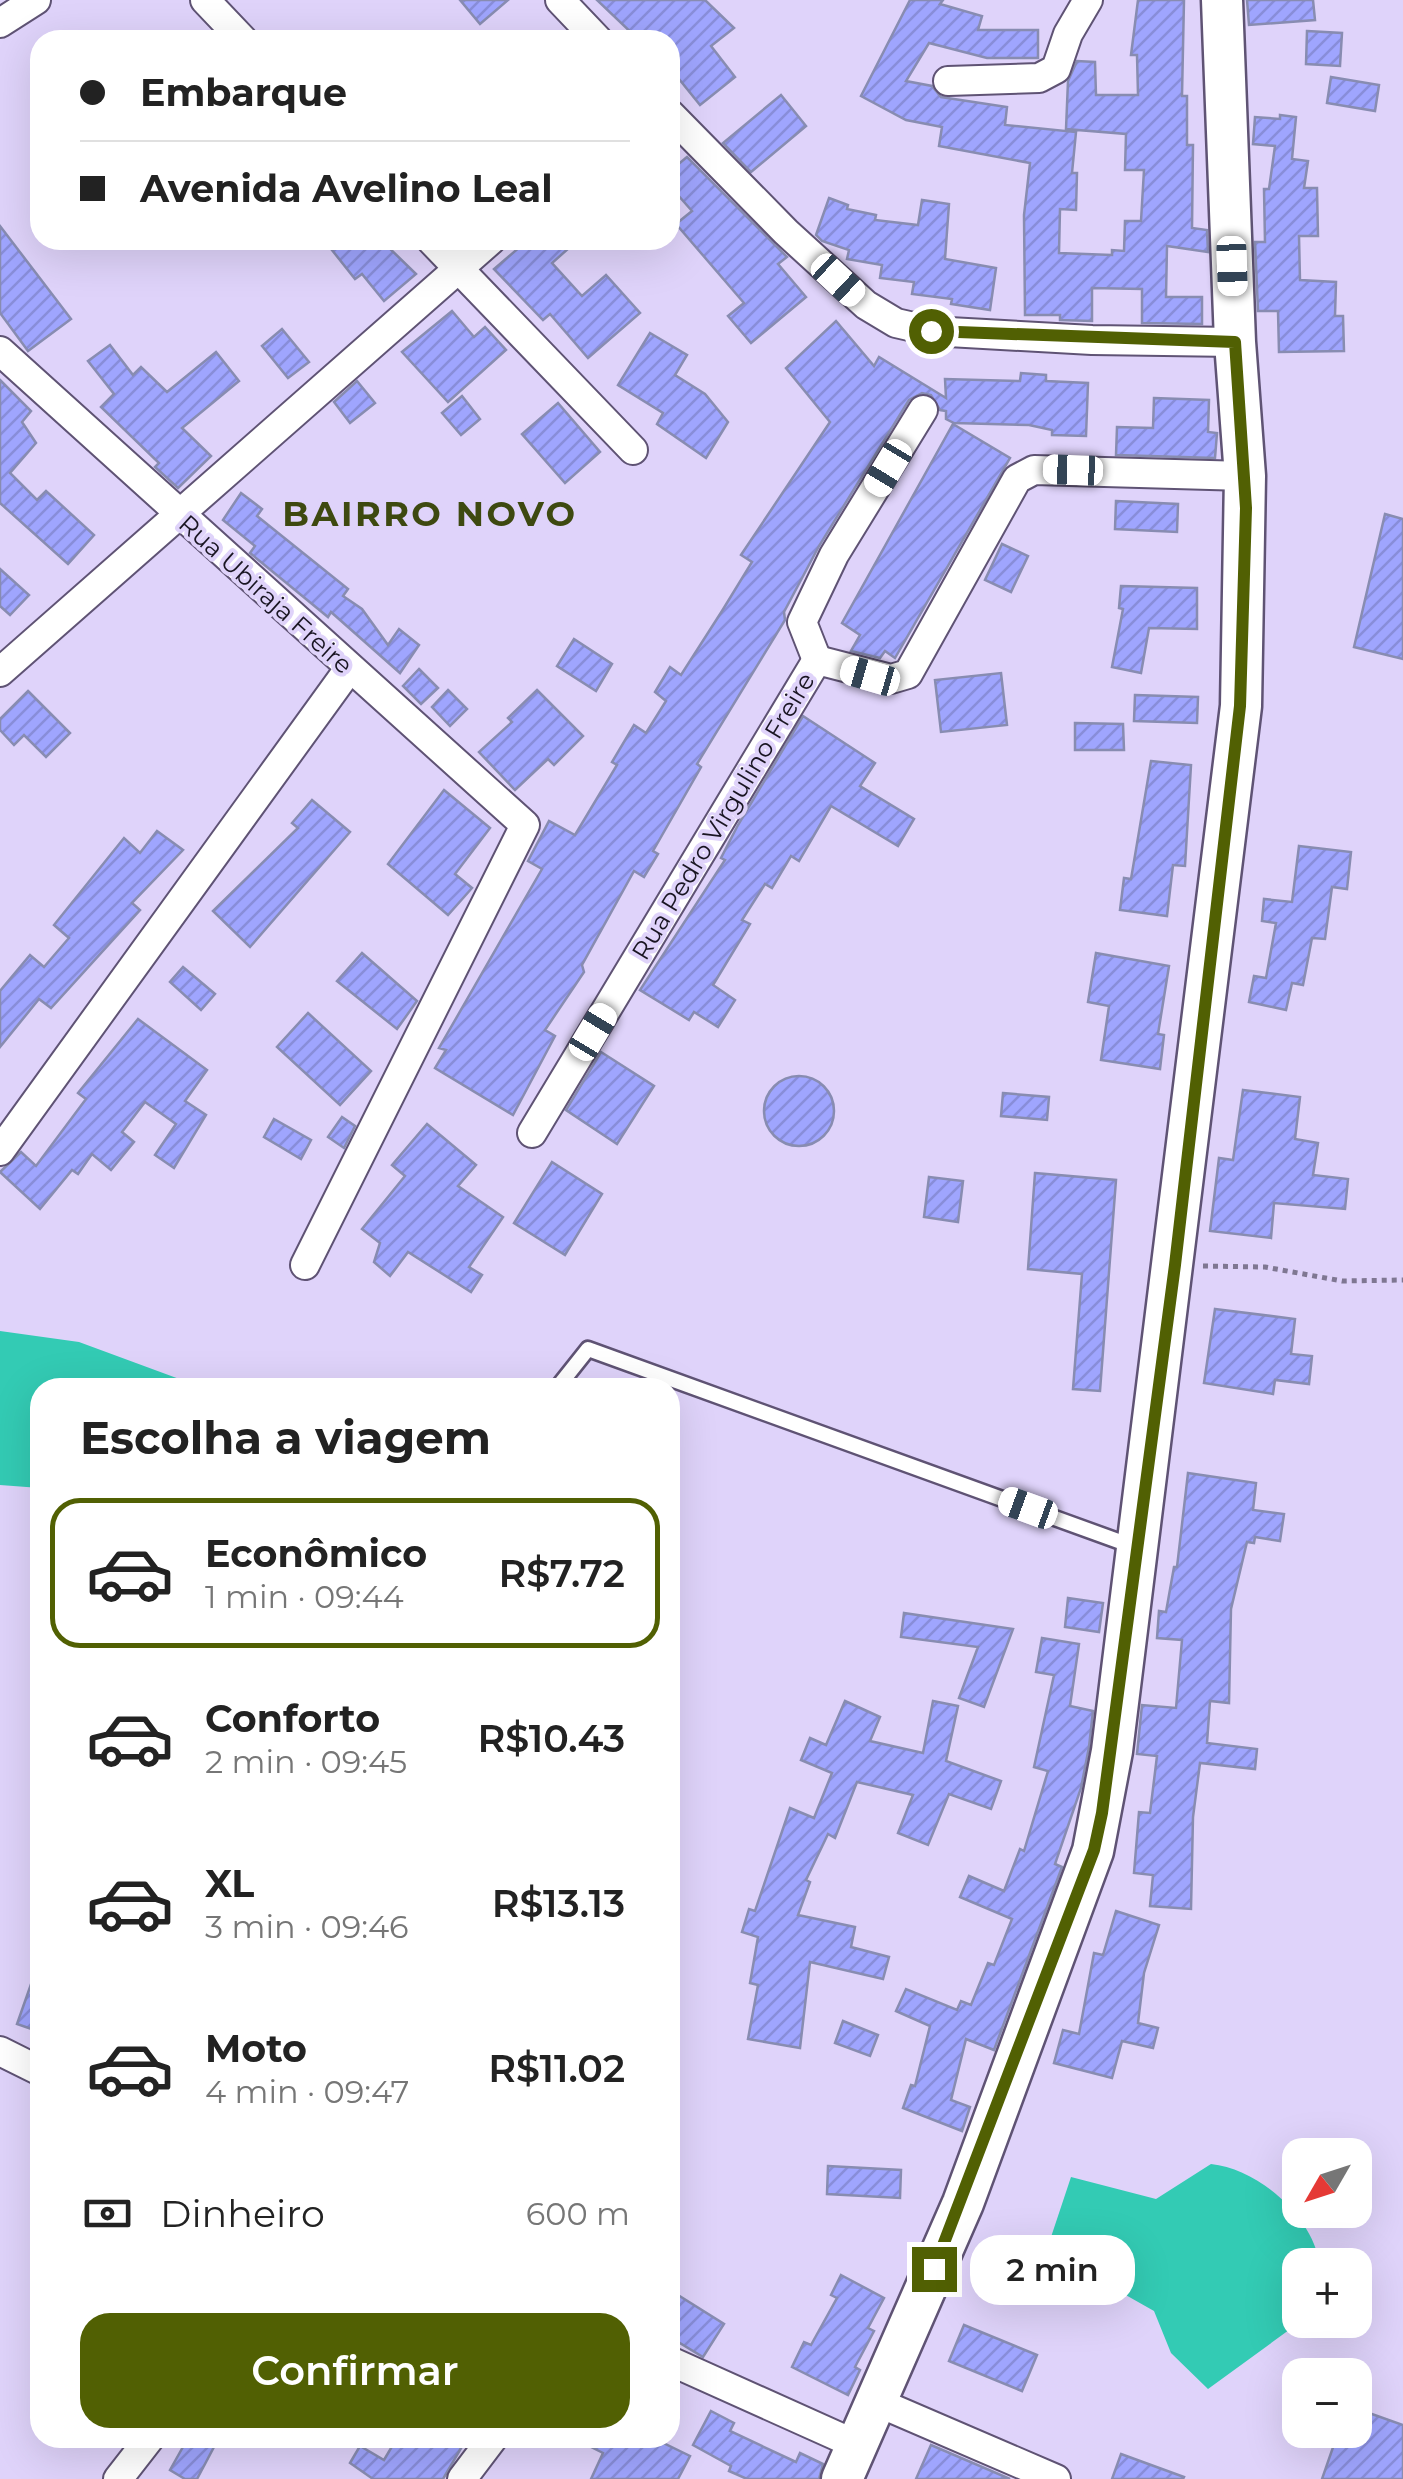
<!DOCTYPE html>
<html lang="pt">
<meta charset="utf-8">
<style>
:root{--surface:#fff;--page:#f2f2f2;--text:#222;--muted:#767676;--line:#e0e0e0;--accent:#516003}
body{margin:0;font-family:Montserrat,sans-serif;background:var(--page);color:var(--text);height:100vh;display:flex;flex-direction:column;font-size:38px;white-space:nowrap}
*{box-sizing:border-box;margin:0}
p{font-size:32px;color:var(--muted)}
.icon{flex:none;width:55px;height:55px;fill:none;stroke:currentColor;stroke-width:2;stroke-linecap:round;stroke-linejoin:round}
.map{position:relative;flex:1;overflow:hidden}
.drawer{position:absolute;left:30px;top:1378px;width:650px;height:1070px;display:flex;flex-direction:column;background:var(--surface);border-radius:30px;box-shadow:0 10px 40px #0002}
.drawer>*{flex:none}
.guide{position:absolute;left:30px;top:30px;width:650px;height:220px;border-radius:30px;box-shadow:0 10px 40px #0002;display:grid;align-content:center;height:220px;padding:0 50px;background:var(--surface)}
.needle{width:65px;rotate:231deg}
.buttons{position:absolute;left:1282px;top:2138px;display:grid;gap:20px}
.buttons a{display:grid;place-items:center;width:90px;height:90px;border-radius:20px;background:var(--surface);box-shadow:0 10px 40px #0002;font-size:50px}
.end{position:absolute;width:45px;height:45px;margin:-22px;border:12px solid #516003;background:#fff;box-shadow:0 0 0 5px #fff}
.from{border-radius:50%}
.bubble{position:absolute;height:70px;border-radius:30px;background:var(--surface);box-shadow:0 10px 40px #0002;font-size:32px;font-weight:600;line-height:70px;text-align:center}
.car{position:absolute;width:30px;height:60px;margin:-30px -15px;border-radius:12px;box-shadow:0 0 8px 2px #0007;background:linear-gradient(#fff 24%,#345 0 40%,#fff 0 76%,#345 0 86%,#fff 0)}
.guide b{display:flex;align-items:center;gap:35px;height:95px;font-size:38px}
.guide b+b{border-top:2px solid var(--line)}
.guide i{width:25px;height:25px;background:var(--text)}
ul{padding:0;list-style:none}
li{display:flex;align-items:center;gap:30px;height:150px;margin:0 20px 15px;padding:0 30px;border:5px solid transparent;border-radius:30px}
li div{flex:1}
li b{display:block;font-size:38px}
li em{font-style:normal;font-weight:600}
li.active{border-color:var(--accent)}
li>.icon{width:90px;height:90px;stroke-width:1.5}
h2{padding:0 50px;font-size:45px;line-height:120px}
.pay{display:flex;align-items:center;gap:25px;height:110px;padding:0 50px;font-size:38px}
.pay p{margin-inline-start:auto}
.button{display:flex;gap:20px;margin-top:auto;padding:20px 50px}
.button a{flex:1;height:115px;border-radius:30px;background:var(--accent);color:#fff;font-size:40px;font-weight:600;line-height:115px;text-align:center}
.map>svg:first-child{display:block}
.water{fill:#33cbb4}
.building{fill:url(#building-hatch);stroke:#888cb1;stroke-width:2.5}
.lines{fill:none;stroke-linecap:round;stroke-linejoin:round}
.service-casing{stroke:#5f5374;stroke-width:19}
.minor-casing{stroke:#5f5374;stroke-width:32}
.secondary-casing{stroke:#5f5374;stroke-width:45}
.path{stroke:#7f7792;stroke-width:5;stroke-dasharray:5 5;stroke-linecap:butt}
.service{stroke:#fff;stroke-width:14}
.minor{stroke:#fff;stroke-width:28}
.secondary{stroke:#fff;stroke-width:40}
.route{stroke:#516003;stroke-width:12}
.labels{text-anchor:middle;stroke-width:8;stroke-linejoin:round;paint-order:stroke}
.street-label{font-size:25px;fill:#191522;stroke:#dfd3fa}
.district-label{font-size:35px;font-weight:bold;letter-spacing:2.5px;fill:#3e4910;stroke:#dfd3fa}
</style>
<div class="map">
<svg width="1403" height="2479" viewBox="0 0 1403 2479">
<defs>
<pattern id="building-hatch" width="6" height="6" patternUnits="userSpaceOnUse" patternTransform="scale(2.5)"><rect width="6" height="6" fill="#9fa5fe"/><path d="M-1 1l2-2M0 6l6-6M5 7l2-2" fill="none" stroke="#888dd9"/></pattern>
</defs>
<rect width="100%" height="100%" fill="#dfd3fa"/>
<!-- water -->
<g class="water">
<path d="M 0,1331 L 79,1342 L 201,1387 L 40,1388 L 40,1488 L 0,1485 Z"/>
<path d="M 1211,2164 C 1259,2169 1313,2217 1320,2265 L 1300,2265 L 1300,2322 L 1208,2389 L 1171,2353 L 1154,2311 L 1078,2268 L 1049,2243 L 1071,2177 L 1156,2199 Z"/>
</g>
<!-- building -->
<g class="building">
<path d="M 460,0 L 508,0 L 480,24 Z"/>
<path d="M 597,0 L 705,0 L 734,28 L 711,46 L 735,77 L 700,105 L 679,79 L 670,87 L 670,40 L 639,40 Z"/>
<path d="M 910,0 L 943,0 L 940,4 L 982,16 L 978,30 L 1038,30 L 1038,58 L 987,58 L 929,43 L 906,81 L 932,86 L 941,97 L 1007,107 L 1005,125 L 1076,132 L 1072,173 L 1077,173 L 1076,210 L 1060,209 L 1059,253 L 1112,255 L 1112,250 L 1124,251 L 1125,221 L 1141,221 L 1144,170 L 1125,170 L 1126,134 L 1066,129 L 1068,81 L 1077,61 L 1095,62 L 1096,95 L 1138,95 L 1137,55 L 1131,55 L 1138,0 L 1184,0 L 1182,96 L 1187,96 L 1187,145 L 1193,145 L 1192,228 L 1207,230 L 1208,252 L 1167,246 L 1166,297 L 1202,297 L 1202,324 L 1142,323 L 1142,289 L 1092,288 L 1092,321 L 1060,320 L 1060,315 L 1025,315 L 1024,215 L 1030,163 L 939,146 L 942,127 L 906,120 L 861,96 Z"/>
<path d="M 1247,0 L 1313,0 L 1315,20 L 1249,25 Z"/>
<path d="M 1307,31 L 1342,33 L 1340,66 L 1306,64 Z"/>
<path d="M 1331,77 L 1379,85 L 1375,111 L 1327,103 Z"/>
<path d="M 781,95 L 806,126 L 751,172 L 723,143 Z"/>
<path d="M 1280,115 L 1296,117 L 1292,159 L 1308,161 L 1304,188 L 1317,188 L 1318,236 L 1299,236 L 1300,280 L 1336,282 L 1335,316 L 1343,316 L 1344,351 L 1279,352 L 1278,311 L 1258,311 L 1255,242 L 1265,242 L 1264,189 L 1269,189 L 1275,146 L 1253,144 L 1255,117 L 1280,119 Z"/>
<path d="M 687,157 L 787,257 L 778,264 L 806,297 L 751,343 L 728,316 L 744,303 L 676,224 L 692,211 L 670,186 L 670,171 Z"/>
<path d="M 829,198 L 848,205 L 847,209 L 876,215 L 875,220 L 918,225 L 922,200 L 949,204 L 945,259 L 996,268 L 990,310 L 951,304 L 952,299 L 912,294 L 914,282 L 880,278 L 882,265 L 847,259 L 849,250 L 822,241 L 816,235 Z"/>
<path d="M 0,226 L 71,319 L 28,351 L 0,313 Z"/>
<path d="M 324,240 L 381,240 L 416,274 L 384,301 L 362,274 L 355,279 Z"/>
<path d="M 528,240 L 578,240 L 552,263 L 582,296 L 606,275 L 640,313 L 588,358 L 550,314 L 543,320 L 494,269 Z"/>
<path d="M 452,311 L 474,337 L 485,327 L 506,350 L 448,402 L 402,352 Z"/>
<path d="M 836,321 L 874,366 L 879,357 L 946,398 L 945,379 L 1020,381 L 1021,373 L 1046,375 L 1046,381 L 1088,383 L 1086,436 L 1052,435 L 1052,430 L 1029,425 L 954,423 L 946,419 L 946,411 L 940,410 L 931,395 L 922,393 L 909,400 L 819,546 L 784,612 L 785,620 L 697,764 L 701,767 L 653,851 L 658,854 L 644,877 L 634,871 L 582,965 L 584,972 L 545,1030 L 555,1036 L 513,1115 L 435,1068 L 446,1050 L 439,1048 L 542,869 L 528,861 L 549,821 L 575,835 L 617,765 L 612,762 L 634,725 L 646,733 L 666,701 L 655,692 L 670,667 L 681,675 L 722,611 L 752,562 L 741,555 L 830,422 L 786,368 Z"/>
<path d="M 282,329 L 309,362 L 288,378 L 262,346 Z"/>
<path d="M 650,333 L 687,355 L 675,375 L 705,394 L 728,422 L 706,458 L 657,424 L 663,413 L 618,385 Z"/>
<path d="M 110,345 L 133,375 L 141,367 L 167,392 L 216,352 L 239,381 L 182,428 L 211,456 L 178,488 L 155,467 L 159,463 L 101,407 L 114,394 L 88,361 Z"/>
<path d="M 0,380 L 31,411 L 22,422 L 36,443 L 10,473 L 37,500 L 46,491 L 94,535 L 68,564 L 0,503 Z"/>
<path d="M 357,381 L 375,403 L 350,423 L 334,402 Z"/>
<path d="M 462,396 L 480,419 L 461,435 L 442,413 Z"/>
<path d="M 1154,398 L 1209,400 L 1208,432 L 1217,433 L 1215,458 L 1116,455 L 1117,427 L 1153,428 Z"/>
<path d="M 558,403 L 600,452 L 565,483 L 522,434 Z"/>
<path d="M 953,424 L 1010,458 L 895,658 L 885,651 L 880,658 L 851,651 L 860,635 L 842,623 Z"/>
<path d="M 241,493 L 262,509 L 257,516 L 348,589 L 343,596 L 362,609 L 388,645 L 399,629 L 419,645 L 400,673 L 331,612 L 328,617 L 250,553 L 255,546 L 223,520 Z"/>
<path d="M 1116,501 L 1178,504 L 1177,532 L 1115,529 Z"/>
<path d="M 1385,514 L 1403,519 L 1403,659 L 1354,647 Z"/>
<path d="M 1002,544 L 1028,556 L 1011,592 L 985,580 Z"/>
<path d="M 0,569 L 29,595 L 10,615 L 0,606 Z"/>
<path d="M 1121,586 L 1197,588 L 1197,629 L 1149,628 L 1141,673 L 1112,667 L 1123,609 L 1119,608 Z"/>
<path d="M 574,639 L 612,664 L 596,691 L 557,666 Z"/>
<path d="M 419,669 L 438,688 L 421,704 L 403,686 Z"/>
<path d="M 1001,673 L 1007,725 L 941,732 L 935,680 Z"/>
<path d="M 448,690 L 467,709 L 450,726 L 432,707 Z"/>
<path d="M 537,690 L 583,736 L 554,765 L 548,759 L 515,790 L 479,752 L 512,722 L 508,718 Z"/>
<path d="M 28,691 L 70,733 L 46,757 L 24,735 L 14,745 L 0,730 L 0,719 Z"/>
<path d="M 1135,695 L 1198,697 L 1197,723 L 1134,721 Z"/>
<path d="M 803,716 L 875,763 L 860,786 L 914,819 L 898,846 L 831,806 L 799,861 L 791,856 L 772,888 L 765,884 L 742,920 L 750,924 L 713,985 L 735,1000 L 718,1027 L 694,1012 L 689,1020 L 640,990 L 725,860 L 721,858 L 738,825 Z"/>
<path d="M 1075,723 L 1123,724 L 1124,750 L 1075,750 Z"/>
<path d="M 1151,761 L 1191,765 L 1185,866 L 1173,865 L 1167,916 L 1120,910 L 1124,878 L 1131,879 Z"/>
<path d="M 444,790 L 490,828 L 455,874 L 472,888 L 448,915 L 388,864 Z"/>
<path d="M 312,800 L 350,832 L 250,947 L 213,911 L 298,828 L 292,823 Z"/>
<path d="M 157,831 L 183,850 L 132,903 L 140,910 L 51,1008 L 39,999 L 0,1047 L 0,991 L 30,955 L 44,967 L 69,938 L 54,925 L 124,838 L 140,853 Z"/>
<path d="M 1299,846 L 1351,852 L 1347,889 L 1332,887 L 1325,939 L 1312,938 L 1303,985 L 1292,983 L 1286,1010 L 1249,1002 L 1254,976 L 1266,978 L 1276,923 L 1262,921 L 1264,899 L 1292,902 Z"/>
<path d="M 362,953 L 417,1001 L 397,1029 L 337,981 Z"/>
<path d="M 1096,953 L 1169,966 L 1158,1034 L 1164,1035 L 1160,1069 L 1101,1060 L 1109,1006 L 1088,1002 Z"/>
<path d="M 183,967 L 215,994 L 201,1010 L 170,982 Z"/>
<path d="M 308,1013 L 371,1071 L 340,1105 L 277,1047 Z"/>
<path d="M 138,1019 L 207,1070 L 185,1101 L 206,1115 L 174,1168 L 155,1155 L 176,1124 L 145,1102 L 122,1132 L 134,1142 L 111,1170 L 92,1154 L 78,1174 L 72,1170 L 40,1209 L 0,1172 L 21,1152 L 36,1166 L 86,1099 L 78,1093 Z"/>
<path d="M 601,1052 L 654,1086 L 617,1144 L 566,1110 Z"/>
<circle cx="799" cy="1111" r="35"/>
<path d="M 1243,1090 L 1300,1097 L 1295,1139 L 1318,1143 L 1313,1175 L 1348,1179 L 1345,1209 L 1274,1203 L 1271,1238 L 1210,1231 L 1219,1158 L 1233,1160 Z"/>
<path d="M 1003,1093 L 1049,1097 L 1047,1120 L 1001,1116 Z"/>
<path d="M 342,1117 L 355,1126 L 344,1148 L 328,1137 Z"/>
<path d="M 274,1119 L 311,1140 L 301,1159 L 264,1137 Z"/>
<path d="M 427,1124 L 476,1165 L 458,1186 L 503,1217 L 469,1267 L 482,1275 L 471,1292 L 408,1252 L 390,1276 L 374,1262 L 380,1243 L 362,1229 L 405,1176 L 392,1165 Z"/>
<path d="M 552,1162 L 602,1194 L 565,1255 L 514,1223 Z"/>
<path d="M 1035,1173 L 1116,1180 L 1100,1391 L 1073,1389 L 1082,1274 L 1028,1269 Z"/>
<path d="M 929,1177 L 963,1181 L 958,1222 L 924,1217 Z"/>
<path d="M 1215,1309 L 1295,1319 L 1291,1354 L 1312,1356 L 1309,1384 L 1275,1380 L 1273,1394 L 1204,1383 Z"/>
<path d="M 1188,1473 L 1256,1483 L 1253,1510 L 1284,1514 L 1280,1541 L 1255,1537 L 1254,1543 L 1247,1542 L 1231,1609 L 1229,1703 L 1210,1701 L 1207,1743 L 1257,1749 L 1255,1769 L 1200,1763 L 1193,1817 L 1191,1909 L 1150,1906 L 1153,1875 L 1134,1873 L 1139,1812 L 1150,1813 L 1157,1756 L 1137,1754 L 1142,1705 L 1176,1708 L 1182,1640 L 1157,1638 L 1159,1611 L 1166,1612 L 1174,1567 L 1177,1567 Z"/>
<path d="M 1068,1598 L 1103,1603 L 1099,1632 L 1065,1627 Z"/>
<path d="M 904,1613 L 1013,1629 L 984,1707 L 959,1698 L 978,1647 L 901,1637 Z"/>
<path d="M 1042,1638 L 1079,1644 L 1070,1706 L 1093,1711 L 1089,1747 L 1081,1788 L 1055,1864 L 1062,1867 L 994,2050 L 966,2039 L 951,2100 L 970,2107 L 962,2131 L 903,2108 L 911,2085 L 915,2086 L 930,2026 L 896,2011 L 906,1989 L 957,2010 L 961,2001 L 971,2005 L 988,1963 L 994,1965 L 1012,1919 L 960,1897 L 969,1876 L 1004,1891 L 1020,1849 L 1024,1851 L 1048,1771 L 1034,1767 L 1054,1675 L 1036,1672 Z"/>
<path d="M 845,1701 L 880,1717 L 870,1741 L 923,1753 L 933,1701 L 958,1706 L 946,1761 L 1001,1781 L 991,1809 L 949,1794 L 928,1845 L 898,1833 L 913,1795 L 857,1782 L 835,1838 L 828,1834 L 806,1880 L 810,1882 L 798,1915 L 855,1927 L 851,1947 L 889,1957 L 883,1979 L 810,1962 L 800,2048 L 748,2039 L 758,1985 L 750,1983 L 758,1937 L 742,1932 L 749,1909 L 755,1911 L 790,1808 L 814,1818 L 832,1773 L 801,1760 L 810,1738 L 826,1745 Z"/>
<path d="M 1116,1911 L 1159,1925 L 1144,1973 L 1138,2023 L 1158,2028 L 1153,2048 L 1122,2041 L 1112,2078 L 1054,2063 L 1063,2030 L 1079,2034 L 1094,1953 L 1103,1955 Z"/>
<path d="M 37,1967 L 40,1968 L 40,2032 L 17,2024 Z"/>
<path d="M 843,2021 L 878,2035 L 870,2056 L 835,2043 Z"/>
<path d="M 828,2166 L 901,2170 L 900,2198 L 827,2194 Z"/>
<path d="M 841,2275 L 884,2298 L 868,2328 L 874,2331 L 855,2367 L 860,2370 L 848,2395 L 792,2367 L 804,2342 L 811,2345 L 837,2298 L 831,2295 Z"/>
<path d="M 670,2290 L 724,2324 L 703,2357 L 670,2337 Z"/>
<path d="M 964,2325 L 1037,2355 L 1022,2391 L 949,2361 Z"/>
<path d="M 1355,2408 L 1403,2425 L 1403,2479 L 1322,2479 L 1339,2430 L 1355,2430 Z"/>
<path d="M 711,2411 L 734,2423 L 730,2431 L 796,2462 L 800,2453 L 823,2464 L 819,2479 L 747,2479 L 729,2471 L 731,2466 L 693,2445 Z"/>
<path d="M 188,2438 L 202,2438 L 215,2445 L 197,2479 L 185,2479 L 170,2470 Z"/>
<path d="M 397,2438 L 467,2438 L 443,2479 L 373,2479 L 350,2463 L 360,2446 L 384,2460 Z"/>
<path d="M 573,2438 L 653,2438 L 690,2456 L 678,2479 L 591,2479 L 603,2453 Z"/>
<path d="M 931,2445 L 1010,2479 L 916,2479 Z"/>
<path d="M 1121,2454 L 1184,2477 L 1183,2479 L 1112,2479 Z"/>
</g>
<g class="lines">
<defs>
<path id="service" d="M 557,1388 L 588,1349 L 1132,1546"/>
<g id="minor">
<path d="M 205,0 L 243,40"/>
<path d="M 560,0 L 598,40"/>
<path d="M 0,23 L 36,0"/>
<path d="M 948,81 L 1039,78 L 1056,69 L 1068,34 L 1088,0"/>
<path d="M 670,114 L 786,232 L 866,305 L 896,323 L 931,331 L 1092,340 L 1235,342"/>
<path d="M 431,240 L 633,450"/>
<path d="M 0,351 L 525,825 L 305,1265"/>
<path d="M 817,660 L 891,679 L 908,674 L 1017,479 L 1034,470 L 1245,476"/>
<path d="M 817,660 L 802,622 L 834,555 L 923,410"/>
<path d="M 0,672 L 491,240"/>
<path d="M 532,1133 L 817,660"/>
<path d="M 0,1151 L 349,669"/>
<path d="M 0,2051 L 40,2071"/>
<path d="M 670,2361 L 857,2445"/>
<path d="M 877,2402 L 1056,2479"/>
<path d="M 118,2479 L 150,2438"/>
<path d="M 462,2479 L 493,2438"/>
</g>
<path id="secondary" d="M 842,2479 L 963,2203 L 1093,1851 L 1112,1751 L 1241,706 L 1245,476 L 1235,342 L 1222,0"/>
</defs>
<!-- service casing -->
<use href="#service" class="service-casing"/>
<!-- minor casing -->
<use href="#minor" class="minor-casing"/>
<!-- secondary casing -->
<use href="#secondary" class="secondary-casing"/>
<!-- path -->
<path class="path" d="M 1203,1266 L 1265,1267 L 1342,1281 L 1403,1280"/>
<!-- service -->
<use href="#service" class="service"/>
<!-- minor -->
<use href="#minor" class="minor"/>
<!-- secondary -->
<use href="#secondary" class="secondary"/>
</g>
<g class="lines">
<!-- route -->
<path class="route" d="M 931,331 L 1235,342 L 1246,508 L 1240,706 L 1175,1265 L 1102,1813 L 1094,1850 L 934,2269"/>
</g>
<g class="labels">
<!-- street labels -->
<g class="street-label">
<text transform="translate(266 594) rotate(42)" y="9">Rua Ubiraja Freire</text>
<text transform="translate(723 816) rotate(-59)" y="9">Rua Pedro Virgulino Freire</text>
</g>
<!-- district labels -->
<g class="district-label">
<text x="430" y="526">BAIRRO NOVO</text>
</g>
</g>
</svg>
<div class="buttons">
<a><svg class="needle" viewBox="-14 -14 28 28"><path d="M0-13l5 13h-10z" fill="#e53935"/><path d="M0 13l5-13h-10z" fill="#767676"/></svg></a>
<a>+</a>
<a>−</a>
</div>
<i class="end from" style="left:931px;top:331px"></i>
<i class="end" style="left:934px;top:2269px"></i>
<div class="bubble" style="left:970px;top:2235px;width:165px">2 min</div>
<i class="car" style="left:1232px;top:266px;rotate:178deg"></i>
<i class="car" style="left:838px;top:280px;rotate:133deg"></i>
<i class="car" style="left:888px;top:468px;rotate:211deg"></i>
<i class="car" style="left:1073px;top:470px;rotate:272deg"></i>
<i class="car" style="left:870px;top:676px;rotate:286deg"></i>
<i class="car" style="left:593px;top:1032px;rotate:31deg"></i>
<i class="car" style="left:1028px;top:1508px;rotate:290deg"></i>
<div class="guide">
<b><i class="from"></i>Embarque</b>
<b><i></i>Avenida Avelino Leal</b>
</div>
<section class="drawer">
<h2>Escolha a viagem</h2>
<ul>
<li class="active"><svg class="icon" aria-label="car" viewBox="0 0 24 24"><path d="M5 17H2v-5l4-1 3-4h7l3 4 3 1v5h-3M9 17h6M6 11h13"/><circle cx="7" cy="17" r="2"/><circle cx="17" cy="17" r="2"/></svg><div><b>Econômico</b><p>1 min · 09:44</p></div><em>R$7.72</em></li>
<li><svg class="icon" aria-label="car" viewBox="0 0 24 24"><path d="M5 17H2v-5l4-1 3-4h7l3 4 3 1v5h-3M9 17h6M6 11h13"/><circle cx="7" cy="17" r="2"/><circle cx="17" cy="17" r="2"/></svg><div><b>Conforto</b><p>2 min · 09:45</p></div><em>R$10.43</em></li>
<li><svg class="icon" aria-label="car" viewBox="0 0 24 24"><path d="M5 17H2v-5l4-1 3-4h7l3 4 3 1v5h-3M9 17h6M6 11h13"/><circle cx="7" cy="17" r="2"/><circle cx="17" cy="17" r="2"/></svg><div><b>XL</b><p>3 min · 09:46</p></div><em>R$13.13</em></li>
<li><svg class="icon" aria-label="car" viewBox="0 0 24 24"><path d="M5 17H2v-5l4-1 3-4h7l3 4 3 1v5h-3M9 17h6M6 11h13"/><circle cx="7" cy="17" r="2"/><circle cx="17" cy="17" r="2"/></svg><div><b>Moto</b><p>4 min · 09:47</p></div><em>R$11.02</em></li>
</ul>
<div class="pay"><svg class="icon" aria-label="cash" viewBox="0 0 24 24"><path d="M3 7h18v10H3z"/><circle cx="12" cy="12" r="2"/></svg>Dinheiro<p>600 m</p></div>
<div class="button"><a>Confirmar</a></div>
</section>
</div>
